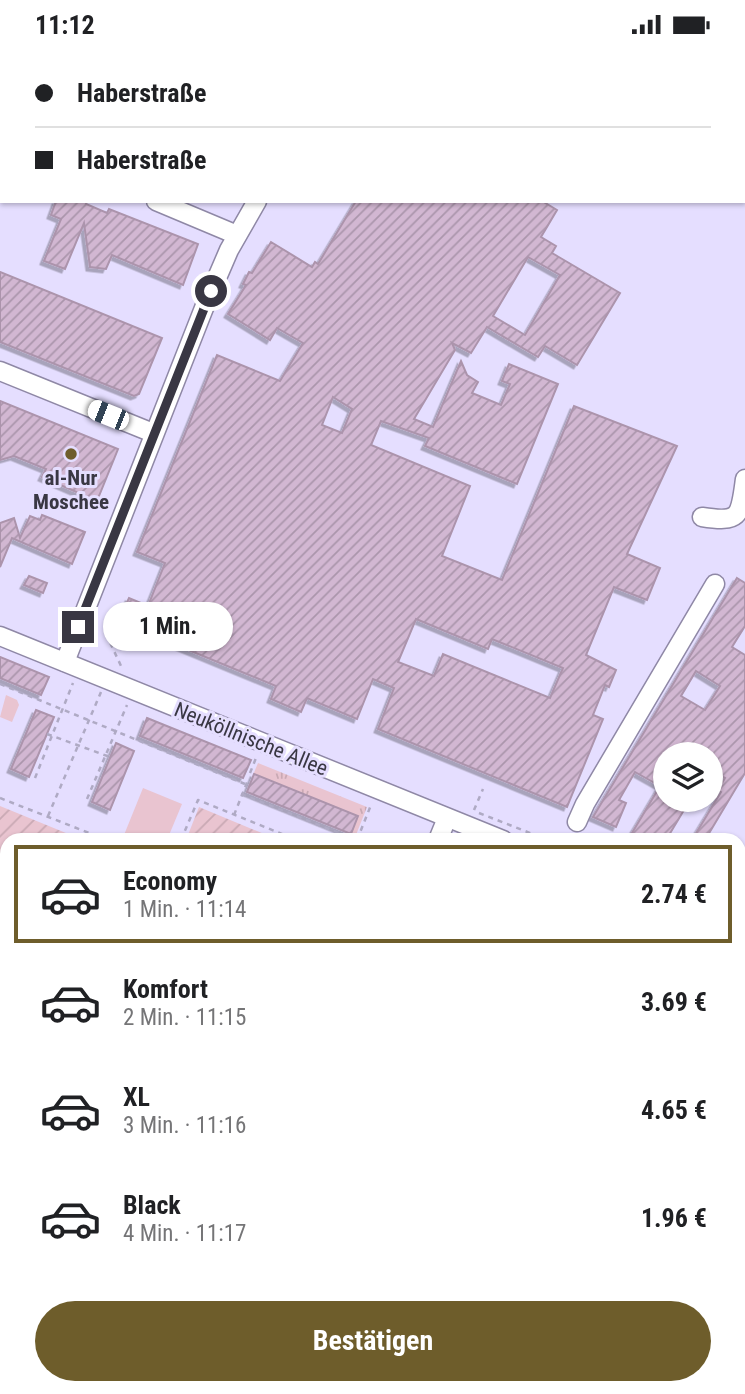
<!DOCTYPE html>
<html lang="de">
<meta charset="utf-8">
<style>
:root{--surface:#fff;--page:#f2f2f2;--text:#202124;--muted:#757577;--line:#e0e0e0;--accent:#6e5d2b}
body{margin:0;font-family:"Roboto Condensed",sans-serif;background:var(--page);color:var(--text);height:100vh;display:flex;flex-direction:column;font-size:26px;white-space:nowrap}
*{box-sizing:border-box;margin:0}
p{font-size:23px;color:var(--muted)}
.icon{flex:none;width:38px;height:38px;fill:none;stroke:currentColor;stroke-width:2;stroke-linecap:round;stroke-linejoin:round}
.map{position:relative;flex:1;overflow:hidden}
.panel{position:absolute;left:0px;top:784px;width:746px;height:562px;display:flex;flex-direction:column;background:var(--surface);border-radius:21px 21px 0 0;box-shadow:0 2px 5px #0004}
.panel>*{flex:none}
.banner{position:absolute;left:0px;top:0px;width:746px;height:154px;box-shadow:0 2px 5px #0004;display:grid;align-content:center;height:154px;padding:0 35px;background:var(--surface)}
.buttons{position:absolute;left:653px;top:693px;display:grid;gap:14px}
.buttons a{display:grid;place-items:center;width:70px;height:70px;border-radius:50%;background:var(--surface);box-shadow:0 2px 5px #0004;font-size:35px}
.end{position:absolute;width:32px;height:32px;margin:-16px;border:9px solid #393743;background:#fff;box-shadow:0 0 0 4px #fff}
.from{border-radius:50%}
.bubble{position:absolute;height:49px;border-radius:24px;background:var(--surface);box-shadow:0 2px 5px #0004;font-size:23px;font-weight:700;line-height:49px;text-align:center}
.car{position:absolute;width:21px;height:42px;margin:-21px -10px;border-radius:9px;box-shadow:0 0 5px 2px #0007;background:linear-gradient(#fff 24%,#345 0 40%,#fff 0 76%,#345 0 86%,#fff 0)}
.banner b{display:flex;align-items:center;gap:24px;height:66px;font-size:26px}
.banner b+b{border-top:2px solid var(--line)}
.banner i{width:18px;height:18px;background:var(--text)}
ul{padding:12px 0 0;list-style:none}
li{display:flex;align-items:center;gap:21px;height:98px;margin:0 14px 10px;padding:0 21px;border:4px solid transparent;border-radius:0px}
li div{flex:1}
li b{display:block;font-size:26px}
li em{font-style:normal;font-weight:700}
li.active{border-color:var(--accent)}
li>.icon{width:63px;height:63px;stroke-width:1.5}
.action{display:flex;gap:14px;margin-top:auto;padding:14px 35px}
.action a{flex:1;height:80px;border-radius:42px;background:var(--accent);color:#fff;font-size:28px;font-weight:700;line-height:80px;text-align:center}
.status{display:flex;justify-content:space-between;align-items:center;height:49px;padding:0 35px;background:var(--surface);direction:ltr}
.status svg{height:19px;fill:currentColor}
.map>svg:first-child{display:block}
.grass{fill:url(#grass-tufts)}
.forest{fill:url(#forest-firs)}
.park{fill:#e9c4d0}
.garden{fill:url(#garden-furrows)}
.building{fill:url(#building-hatch);stroke:#ac94ac;stroke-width:2;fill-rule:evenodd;filter:url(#shadow)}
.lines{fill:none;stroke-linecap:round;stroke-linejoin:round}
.minor-casing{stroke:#8f88a6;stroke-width:21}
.major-casing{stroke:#8f88a6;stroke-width:24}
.path{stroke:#afaac4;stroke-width:2.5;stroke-dasharray:5 5;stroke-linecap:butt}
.minor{stroke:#fff;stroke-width:18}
.major{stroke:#fff;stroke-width:21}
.tram{stroke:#777387;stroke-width:2}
.rail{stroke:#777387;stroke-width:3.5;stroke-dasharray:14 7;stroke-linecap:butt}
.route{stroke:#393743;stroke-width:9}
.poi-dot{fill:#6e5d2b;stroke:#e5deff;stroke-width:2.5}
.labels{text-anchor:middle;stroke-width:6;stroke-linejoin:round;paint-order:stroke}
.poi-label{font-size:21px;font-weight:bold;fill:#393743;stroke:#e5deff}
.street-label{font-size:21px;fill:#393743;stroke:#e5deff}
</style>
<div class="status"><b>11:12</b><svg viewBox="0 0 49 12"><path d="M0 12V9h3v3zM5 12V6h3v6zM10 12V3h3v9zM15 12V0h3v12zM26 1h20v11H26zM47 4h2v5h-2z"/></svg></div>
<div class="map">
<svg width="745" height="1345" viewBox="0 0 745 1345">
<defs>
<pattern id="grass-tufts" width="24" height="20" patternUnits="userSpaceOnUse" patternTransform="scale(1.75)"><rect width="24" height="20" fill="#e9c4d0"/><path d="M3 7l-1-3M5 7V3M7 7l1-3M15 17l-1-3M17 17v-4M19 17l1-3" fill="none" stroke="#c9a9b4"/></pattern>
<pattern id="forest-firs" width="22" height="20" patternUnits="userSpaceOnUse" patternTransform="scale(1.75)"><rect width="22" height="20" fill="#e9c4d0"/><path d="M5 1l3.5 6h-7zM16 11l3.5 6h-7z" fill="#c9a9b4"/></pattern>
<pattern id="garden-furrows" width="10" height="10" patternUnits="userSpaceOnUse" patternTransform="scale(1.75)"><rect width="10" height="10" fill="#e9c4d0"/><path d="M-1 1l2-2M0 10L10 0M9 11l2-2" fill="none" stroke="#c9a9b4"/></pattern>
<pattern id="building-hatch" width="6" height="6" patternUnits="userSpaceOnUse" patternTransform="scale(1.75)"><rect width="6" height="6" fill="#d2b7d2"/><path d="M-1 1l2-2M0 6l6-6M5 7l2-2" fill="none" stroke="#ab96ac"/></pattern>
<filter id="shadow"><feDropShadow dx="-3.5" dy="3.5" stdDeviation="0" flood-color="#0004"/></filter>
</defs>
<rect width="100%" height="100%" fill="#e5deff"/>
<!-- grass -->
<g class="grass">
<path d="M 258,714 L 367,758 L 356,786 L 351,785 L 358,767 L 253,726 Z"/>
<path d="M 473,1339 L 506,1339 L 519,1345 L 470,1345 Z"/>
</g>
<!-- forest -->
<g class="forest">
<path d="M 745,1288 L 745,1313 L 739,1325 L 739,1291 Z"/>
<path d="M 642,1339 L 675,1339 L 669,1342 L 674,1345 L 632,1345 Z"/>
</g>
<!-- park -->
<g class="park">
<path d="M 412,0 L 694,0 L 415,2 Z"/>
<path d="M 6,646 L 17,651 L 19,656 L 12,673 L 0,668 Z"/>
<path d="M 143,739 L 182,755 L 167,791 L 137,791 L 124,786 Z"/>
<path d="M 0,1323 L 7,1327 L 7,1339 L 31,1339 L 44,1345 L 0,1345 Z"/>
<path d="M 217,1339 L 473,1339 L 470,1345 L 220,1345 Z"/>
</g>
<!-- garden -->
<g class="garden">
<path d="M 0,757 L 83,791 L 7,791 L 7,1090 L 0,1086 Z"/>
<path d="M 199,758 L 276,790 L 277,791 L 186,791 Z"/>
<path d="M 738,954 L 745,956 L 745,1087 L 738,1084 Z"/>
</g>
<!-- building -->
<g class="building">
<path d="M 56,152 L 87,152 L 86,155 L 107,164 L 109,160 L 198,195 L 183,236 L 112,206 L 106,220 L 90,218 L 84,174 L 65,220 L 44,212 L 61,170 L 51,166 Z"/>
<path d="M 356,152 L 542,152 L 557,161 L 541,188 L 556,197 L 552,204 L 620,244 L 577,316 L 545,297 L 538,308 L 487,278 L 471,304 L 452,294 L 455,301 L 414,370 L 433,378 L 461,312 L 467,326 L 478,333 L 472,344 L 501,356 L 510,335 L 502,332 L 509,315 L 558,335 L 517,435 L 425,397 L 429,389 L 381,372 L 371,396 L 470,437 L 442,507 L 502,531 L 574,357 L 677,397 L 627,505 L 660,519 L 647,551 L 614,538 L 586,606 L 616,621 L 609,638 L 605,636 L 593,666 L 603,670 L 567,758 L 378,680 L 394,639 L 373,630 L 357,670 L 307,649 L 301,663 L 271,650 L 276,637 L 118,572 L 129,549 L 148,557 L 165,514 L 137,503 L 217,306 L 280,332 L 303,294 L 277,279 L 270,291 L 228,265 L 246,236 L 243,235 L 249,223 L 252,224 L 271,193 L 312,218 L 315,213 L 318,215 ZM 528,208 L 560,226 L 525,286 L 493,267 ZM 333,348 L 352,360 L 342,384 L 322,376 ZM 416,570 L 488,600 L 492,590 L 563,619 L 550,649 L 443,605 L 434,627 L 398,613 Z"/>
<path d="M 0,223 L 162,289 L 139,345 L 134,347 L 0,293 Z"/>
<path d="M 0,352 L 118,400 L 97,452 L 42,428 L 46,420 L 14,407 L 0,411 Z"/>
<path d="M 42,466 L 85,483 L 72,515 L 12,489 L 0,518 L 0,474 L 14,469 L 20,489 L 30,467 L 40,471 Z"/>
<path d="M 29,527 L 47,534 L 43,544 L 24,536 Z"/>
<path d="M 737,529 L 745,534 L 745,577 L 732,598 L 745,606 L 745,724 L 705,791 L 692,791 L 721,743 L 718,741 L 725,729 L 710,721 L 710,705 L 665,705 L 665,751 L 690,751 L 666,791 L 650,791 L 632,784 L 660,737 L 635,723 L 619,751 L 626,754 L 616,778 L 593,768 ZM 696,622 L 720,637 L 705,661 L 681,647 Z"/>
<path d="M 0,608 L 49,628 L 41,646 L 0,629 Z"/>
<path d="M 36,661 L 54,668 L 29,728 L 11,720 Z"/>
<path d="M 147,669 L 251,711 L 243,729 L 140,687 Z"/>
<path d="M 116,694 L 134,702 L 110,761 L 92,753 Z"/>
<path d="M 254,725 L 358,767 L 351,785 L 247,743 Z"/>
</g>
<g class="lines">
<defs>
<g id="minor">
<path d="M 347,2 L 348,0"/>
<path d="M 0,87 L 2,88"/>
<path d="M 744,115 L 745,118"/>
<path d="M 156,152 L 237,186"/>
<path d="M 0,322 L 153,384"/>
<path d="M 702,468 C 741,474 740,467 745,430"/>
<path d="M 0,587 L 503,791"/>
<path d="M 65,613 L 204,259 L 229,201 L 257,152"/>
<path d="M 577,773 L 585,755 L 715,535"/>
<path d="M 438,791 L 447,769"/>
<path d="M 738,884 L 745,887"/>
<path d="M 189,1345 L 192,1339"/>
</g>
<g id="major">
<path d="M 0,1269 L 7,1272"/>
<path d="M 0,1291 L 7,1295"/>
<path d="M 96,1339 L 109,1345"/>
<path d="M 144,1339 L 157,1345"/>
</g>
</defs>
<!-- minor casing -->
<use href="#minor" class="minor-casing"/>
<!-- major casing -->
<use href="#major" class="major-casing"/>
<!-- path -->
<g class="path">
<path d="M 106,585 L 122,619"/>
<path d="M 0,635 L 245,735"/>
<path d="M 47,685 L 110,708"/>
<path d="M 250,724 L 256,709"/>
<path d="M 35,729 L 73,634"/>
<path d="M 241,745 L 356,791"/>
<path d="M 0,749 L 107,791"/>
<path d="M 87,750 L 127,656"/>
<path d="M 474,761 L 483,740"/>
<path d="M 479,764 L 548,791"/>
<path d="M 234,766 L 248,731"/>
<path d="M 48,767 L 101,643"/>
<path d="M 181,791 L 198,751 L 297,791"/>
<path d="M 357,791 L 371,756"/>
<path d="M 378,791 L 383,791"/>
<path d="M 738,943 L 745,945"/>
<path d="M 0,981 L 7,966"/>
<path d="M 738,983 L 745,971"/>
<path d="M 738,1081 L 745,1083"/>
<path d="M 738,1128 L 745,1122"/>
<path d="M 738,1176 L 745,1175"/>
<path d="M 738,1230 L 745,1227"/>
<path d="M 368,1339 L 381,1345"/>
<path d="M 7,1345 L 10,1339"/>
<path d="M 325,1345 L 340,1339"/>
<path d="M 349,1345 L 352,1339"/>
<path d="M 431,1345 L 438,1340"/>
</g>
<!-- minor -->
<use href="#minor" class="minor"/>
<!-- major -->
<use href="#major" class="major"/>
<!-- tram -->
<g class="tram">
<path d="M 738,1281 L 745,1279"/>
<path d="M 574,1345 L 585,1339"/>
<path d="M 614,1345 L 624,1339"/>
</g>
<!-- rail -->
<g class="rail">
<path d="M 738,1256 L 745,1253"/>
<path d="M 545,1345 L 556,1339"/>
</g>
</g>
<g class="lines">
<!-- route -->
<path class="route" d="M 78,578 L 211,242"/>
</g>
<!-- markers -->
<circle class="poi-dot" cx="71" cy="405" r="7"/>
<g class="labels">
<!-- poi labels -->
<g class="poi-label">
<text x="71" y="436">al-Nur<tspan x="71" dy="24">Moschee</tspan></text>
</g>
<!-- street labels -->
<g class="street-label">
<text transform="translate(251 690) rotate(22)" y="7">Neuköllnische Allee</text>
</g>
</g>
</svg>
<div class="buttons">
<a><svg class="icon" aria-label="layers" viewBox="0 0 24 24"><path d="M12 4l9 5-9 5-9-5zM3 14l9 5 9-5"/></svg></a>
</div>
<i class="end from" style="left:211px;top:242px"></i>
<i class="end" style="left:78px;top:578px"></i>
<div class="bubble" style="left:103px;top:553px;width:130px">1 Min.</div>
<i class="car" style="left:108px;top:366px;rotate:292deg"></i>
<div class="banner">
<b><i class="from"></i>Haberstraße</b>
<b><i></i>Haberstraße</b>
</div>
<section class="panel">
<ul>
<li class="active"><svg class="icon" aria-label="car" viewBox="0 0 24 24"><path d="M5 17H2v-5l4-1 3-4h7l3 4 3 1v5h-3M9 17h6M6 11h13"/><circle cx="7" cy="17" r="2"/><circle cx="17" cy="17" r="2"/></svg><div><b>Economy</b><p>1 Min. · 11:14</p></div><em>2.74 €</em></li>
<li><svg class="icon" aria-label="car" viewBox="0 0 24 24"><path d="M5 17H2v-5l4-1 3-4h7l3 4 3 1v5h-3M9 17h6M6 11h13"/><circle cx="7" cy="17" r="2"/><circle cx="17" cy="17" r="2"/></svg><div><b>Komfort</b><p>2 Min. · 11:15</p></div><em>3.69 €</em></li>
<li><svg class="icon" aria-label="car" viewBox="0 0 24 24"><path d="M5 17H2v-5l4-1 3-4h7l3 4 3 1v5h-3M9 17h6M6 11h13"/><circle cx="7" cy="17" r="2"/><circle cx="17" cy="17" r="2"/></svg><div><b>XL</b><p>3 Min. · 11:16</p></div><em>4.65 €</em></li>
<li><svg class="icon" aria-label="car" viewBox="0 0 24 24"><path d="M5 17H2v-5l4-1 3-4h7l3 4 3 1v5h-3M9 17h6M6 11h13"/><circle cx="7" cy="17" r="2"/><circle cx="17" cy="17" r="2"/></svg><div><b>Black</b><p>4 Min. · 11:17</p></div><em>1.96 €</em></li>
</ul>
<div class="action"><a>Bestätigen</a></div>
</section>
</div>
